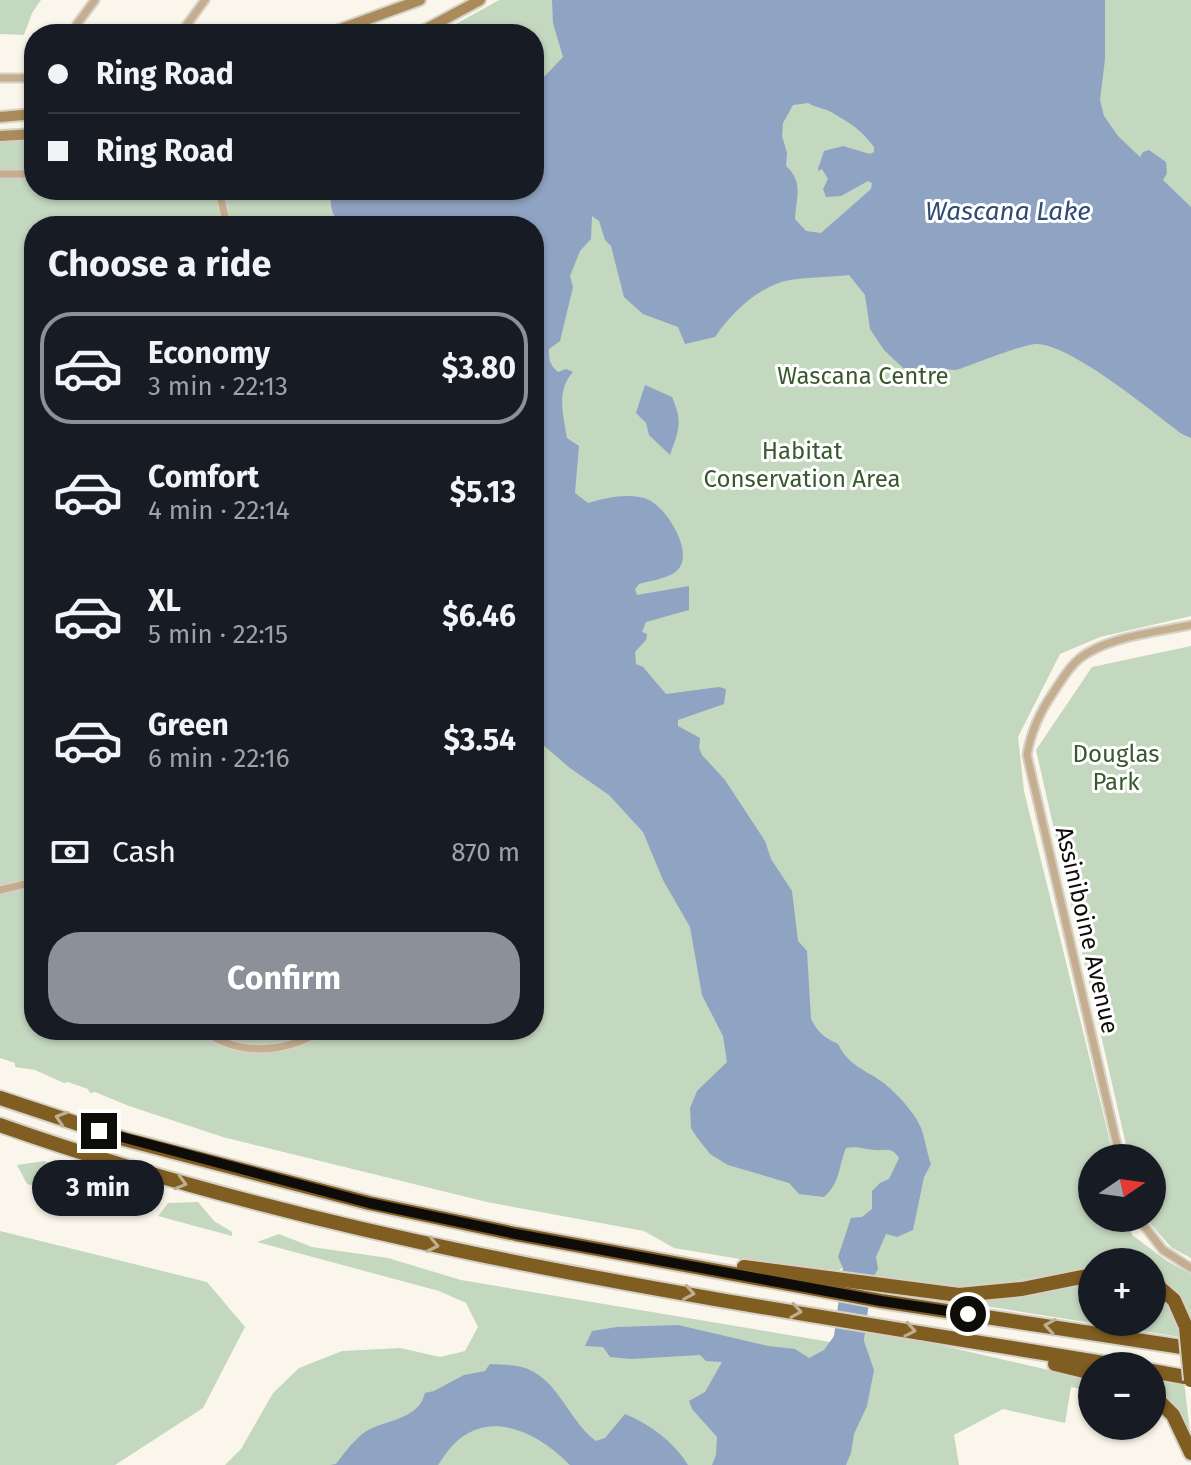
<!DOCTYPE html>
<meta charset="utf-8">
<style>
:root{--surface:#171b24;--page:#242831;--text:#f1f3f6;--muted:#9ea1a6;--line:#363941;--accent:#8c9099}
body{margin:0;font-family:"Fira Sans",sans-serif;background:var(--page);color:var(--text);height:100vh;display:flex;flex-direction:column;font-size:30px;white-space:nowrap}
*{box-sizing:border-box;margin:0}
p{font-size:26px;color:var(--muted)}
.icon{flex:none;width:44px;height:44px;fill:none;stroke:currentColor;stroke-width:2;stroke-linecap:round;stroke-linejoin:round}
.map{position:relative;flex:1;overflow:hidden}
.sheet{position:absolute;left:24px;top:216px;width:520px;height:824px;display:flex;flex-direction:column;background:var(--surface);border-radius:32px;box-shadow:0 2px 6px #0004}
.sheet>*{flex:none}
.banner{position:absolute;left:24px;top:24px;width:520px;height:176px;border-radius:32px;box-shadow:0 2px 6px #0004;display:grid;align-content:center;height:176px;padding:0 24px;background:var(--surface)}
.needle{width:52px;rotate:77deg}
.tools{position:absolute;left:1078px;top:1144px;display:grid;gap:16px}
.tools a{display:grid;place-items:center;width:88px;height:88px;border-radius:50%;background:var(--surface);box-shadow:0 2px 6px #0004;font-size:40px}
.end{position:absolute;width:36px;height:36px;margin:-18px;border:10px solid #0e0c09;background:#fff;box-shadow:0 0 0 4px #fff}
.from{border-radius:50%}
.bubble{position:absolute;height:56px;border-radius:28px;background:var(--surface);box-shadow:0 2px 6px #0004;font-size:26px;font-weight:700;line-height:56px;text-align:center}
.banner b{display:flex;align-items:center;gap:28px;height:76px;font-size:30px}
.banner b+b{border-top:2px solid var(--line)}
.banner i{width:20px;height:20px;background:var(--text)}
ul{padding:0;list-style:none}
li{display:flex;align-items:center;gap:24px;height:112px;margin:0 16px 12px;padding:0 8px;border:4px solid transparent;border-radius:32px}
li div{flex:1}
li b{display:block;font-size:30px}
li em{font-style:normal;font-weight:700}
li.on{border-color:var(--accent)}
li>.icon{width:72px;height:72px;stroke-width:1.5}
h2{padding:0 24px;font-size:36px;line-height:96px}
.pay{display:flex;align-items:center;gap:20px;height:88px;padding:0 24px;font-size:30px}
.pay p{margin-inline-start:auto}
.cta{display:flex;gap:16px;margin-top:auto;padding:16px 24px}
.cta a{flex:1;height:92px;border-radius:32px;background:var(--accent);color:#fff;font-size:32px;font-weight:700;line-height:92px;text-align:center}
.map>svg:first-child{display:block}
.green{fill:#c4d7bf;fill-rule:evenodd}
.water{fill:#8fa3c2;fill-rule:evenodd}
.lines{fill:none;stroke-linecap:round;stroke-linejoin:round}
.minor-casing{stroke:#d5d1c7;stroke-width:11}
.secondary-casing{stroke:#d5d1c7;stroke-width:14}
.motorway-casing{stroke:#d5d1c7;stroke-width:18}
.minor{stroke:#c4ae8f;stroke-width:7}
.secondary{stroke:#aa8b5b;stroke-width:10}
.motorway{stroke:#805d21;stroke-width:14}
.motorway-bridge-casing{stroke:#d5d1c7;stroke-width:18;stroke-linecap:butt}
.motorway-bridge{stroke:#805d21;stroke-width:14}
.oneway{stroke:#c0ae90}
.route{stroke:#0e0c09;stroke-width:10}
.labels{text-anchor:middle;stroke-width:6;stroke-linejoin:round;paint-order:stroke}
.park-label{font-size:24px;fill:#37592d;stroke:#fff}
.street-label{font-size:24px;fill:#0e0c09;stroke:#fff}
.water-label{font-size:26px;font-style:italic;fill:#2f4b76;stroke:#fff}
</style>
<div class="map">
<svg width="1191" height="1465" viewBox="0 0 1191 1465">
<rect width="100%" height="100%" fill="#fbf6eb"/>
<!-- green -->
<g class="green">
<path d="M 0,0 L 41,0 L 32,13 L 24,35 L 0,34 Z"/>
<path d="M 499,0 L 1191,0 L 1191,616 L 1100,637 L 1060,654 L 1018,737 L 1024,791 L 1114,1158 L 1092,1158 L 1092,1218 L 1128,1218 L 1132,1235 L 1167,1261 L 1191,1274 L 1191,1328 C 1184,1303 1175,1286 1152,1273 L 1152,1262 L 1092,1262 L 1092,1268 L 962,1290 L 880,1282 L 881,1278 L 843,1268 L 837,1271 L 837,1275 L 674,1248 L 644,1231 L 487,1202 L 223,1137 L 129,1106 L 95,1092 L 90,1093 L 88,1089 L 68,1082 L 64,1083 L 35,1070 L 15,1067 L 15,1063 L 0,1058 L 0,140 L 34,141 L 34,190 L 534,190 L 534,34 L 438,34 ZM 34,226 L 534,226 L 534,1030 L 34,1030 Z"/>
<path d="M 1191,646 L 1191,1258 L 1172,1248 L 1145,1218 L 1152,1218 L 1152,1158 L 1129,1158 L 1036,750 L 1092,667 Z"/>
<path d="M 44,1161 L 91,1178 L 134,1197 L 143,1212 L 27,1184 L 17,1165 Z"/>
<path d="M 198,1202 L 214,1221 L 232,1232 L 232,1236 L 158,1216 L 168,1203 Z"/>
<path d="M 0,1231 L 207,1282 L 245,1327 L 203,1408 L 115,1465 L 0,1465 Z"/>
<path d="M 279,1234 L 312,1247 L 388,1258 L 461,1280 L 866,1348 L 864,1342 L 866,1328 L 1092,1380 L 1092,1391 L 1071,1387 L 1065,1423 L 1003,1409 L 954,1435 L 959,1465 L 225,1465 L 241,1449 L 273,1393 L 299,1368 L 342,1351 L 400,1348 L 440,1357 L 465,1351 L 478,1327 L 466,1303 L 439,1291 L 257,1242 Z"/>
<path d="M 1092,1280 L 1092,1322 L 1152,1322 L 1152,1284 C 1168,1297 1180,1316 1180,1337 L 960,1302 L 961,1297 Z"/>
<path d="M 1152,1376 L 1184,1382 L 1191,1439 C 1181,1418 1173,1399 1152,1386 Z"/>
</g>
<!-- water -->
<g class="water">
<path d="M 552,0 L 1105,0 L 1105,59 L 1100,100 L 1104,116 L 1118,136 L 1140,157 L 1143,152 L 1149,150 L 1166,162 L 1167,173 L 1163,180 L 1191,207 L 1191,438 L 1182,434 C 1150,410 1077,349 1039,344 C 1026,342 972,365 956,370 L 943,369 L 934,373 L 903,368 L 884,350 L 870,329 L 865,295 L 849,275 C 830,277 809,277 790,280 C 760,285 731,313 715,337 L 685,344 L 678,327 L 643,314 L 624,297 L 611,246 L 605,240 L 599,221 L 592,216 L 591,239 L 580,251 L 570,276 L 573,287 L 560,341 L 549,349 C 549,360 549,364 558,372 L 566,369 L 573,372 C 556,390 563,415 567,438 L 579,446 L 575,493 L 588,503 C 605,498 632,492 649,500 C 668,509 698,558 674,573 C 665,579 649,581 639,584 L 635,589 L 637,595 L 689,586 L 689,610 L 646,622 L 642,632 L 647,634 L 646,640 L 635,652 L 636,664 L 643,667 L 666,694 L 719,687 L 726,689 L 724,704 L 678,720 L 678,726 L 700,738 L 699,748 L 702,755 L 725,780 L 765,841 L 771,859 L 792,891 L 798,941 L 807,951 L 811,1019 C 818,1033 825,1038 838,1044 C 849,1067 867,1070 885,1084 C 898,1095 915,1113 921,1128 C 925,1139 927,1153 931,1164 L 924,1177 L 913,1230 L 897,1237 L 886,1234 L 876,1257 L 878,1269 L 872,1279 L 864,1341 L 874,1370 L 867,1406 L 854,1434 L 851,1453 L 846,1465 L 712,1465 L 716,1455 L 717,1437 L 692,1409 L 689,1401 L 705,1392 L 722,1362 L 706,1361 L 700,1355 L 631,1359 L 610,1357 L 603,1347 L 585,1346 L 592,1331 L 617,1327 L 678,1325 L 768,1346 L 795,1349 L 809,1358 L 824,1350 L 834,1336 L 843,1268 L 838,1257 L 851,1218 L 862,1217 L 872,1209 L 872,1191 L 880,1183 L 889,1179 L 899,1158 C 891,1146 886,1151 874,1150 C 862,1149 860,1146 846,1148 C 838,1167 841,1182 824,1197 L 799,1194 L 789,1183 L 728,1165 L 710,1154 L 696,1136 L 691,1128 L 690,1108 L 697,1091 L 727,1062 L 723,1036 L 702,995 L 690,927 L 663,880 L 643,832 L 609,795 L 570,768 L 543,745 L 534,731 L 534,226 L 341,226 C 332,214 328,205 333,190 L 534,190 L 534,82 L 543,78 L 563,57 L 553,23 ZM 808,103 C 816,108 825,108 833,113 C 853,125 859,128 874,147 L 874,152 L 870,154 L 843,146 L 824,151 L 818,169 L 818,171 L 822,169 L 828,179 L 823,189 L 826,197 L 841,196 L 868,181 L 872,183 L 871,189 L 821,233 L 806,231 L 795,219 C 796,198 804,182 786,166 L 787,153 L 782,136 L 783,123 L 793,105 Z"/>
<path d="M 645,385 L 672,397 C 683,422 679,430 670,455 L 649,435 L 646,423 L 636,413 Z"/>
<path d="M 490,1364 C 502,1365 517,1364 528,1369 C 560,1383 569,1421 596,1441 L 605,1438 L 625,1414 C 651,1425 673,1441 688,1465 L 570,1465 C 540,1434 490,1407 453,1445 C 447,1451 443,1458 438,1465 L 330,1465 L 336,1464 C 343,1454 353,1442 362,1434 C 382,1419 418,1422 425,1393 L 434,1391 L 464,1375 L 485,1371 Z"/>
</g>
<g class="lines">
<defs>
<g id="minor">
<path d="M 76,34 L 77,24 L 95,0"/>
<path d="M 180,34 L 205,0"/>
<path d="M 0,78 L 34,78"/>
<path d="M 0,174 L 34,174"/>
<path d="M 219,190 L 227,226"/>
<path d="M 0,890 L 34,882"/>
<path d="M 203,1030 C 237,1056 285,1054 321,1030"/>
<path d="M 1120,1158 L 1027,755 C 1031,731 1039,713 1053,693 C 1061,681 1068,668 1079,659 C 1105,637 1158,632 1191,625"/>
<path d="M 1138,1218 L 1163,1250 L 1191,1268"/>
</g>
<g id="secondary">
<path d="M 327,34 L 420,0"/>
<path d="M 417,34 L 480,0"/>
<path d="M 0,117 L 34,114"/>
<path d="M 0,136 L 34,134"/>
</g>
<g id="motorway">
<path d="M 0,1098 L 124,1139 L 369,1203 L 516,1234 L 881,1301 L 1182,1347"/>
<path d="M 0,1125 C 362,1253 745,1303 1122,1366"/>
<path d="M 744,1267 L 959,1295 L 1022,1289 L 1092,1275"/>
<path d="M 1152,1281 L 1174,1300 L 1186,1327"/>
<path d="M 1055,1364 L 1092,1373"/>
<path d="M 1152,1371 L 1185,1377"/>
<path d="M 1152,1394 L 1173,1415 L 1191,1453"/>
</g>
</defs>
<!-- minor casing -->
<use href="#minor" class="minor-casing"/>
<!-- secondary casing -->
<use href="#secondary" class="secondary-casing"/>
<!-- motorway casing -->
<use href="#motorway" class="motorway-casing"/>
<!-- minor -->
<use href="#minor" class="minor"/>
<!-- secondary -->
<use href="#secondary" class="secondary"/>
<!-- motorway -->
<use href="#motorway" class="motorway"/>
<defs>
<path id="motorway-bridge" d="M 1186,1327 L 1191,1380"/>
</defs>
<!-- motorway-bridge casing -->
<use href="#motorway-bridge" class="motorway-bridge-casing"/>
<!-- motorway-bridge -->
<use href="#motorway-bridge" class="motorway-bridge"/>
</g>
<!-- one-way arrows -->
<defs><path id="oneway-chevron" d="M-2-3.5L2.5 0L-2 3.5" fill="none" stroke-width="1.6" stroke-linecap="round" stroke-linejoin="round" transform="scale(2)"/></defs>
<g class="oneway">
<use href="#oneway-chevron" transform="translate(61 1118) rotate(-162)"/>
<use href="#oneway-chevron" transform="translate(181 1183) rotate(16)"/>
<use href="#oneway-chevron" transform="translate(433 1245) rotate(12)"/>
<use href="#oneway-chevron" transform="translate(689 1293) rotate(10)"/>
<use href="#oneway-chevron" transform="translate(796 1311) rotate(9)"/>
<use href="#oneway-chevron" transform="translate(1050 1326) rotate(-171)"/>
<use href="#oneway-chevron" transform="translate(910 1330) rotate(10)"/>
</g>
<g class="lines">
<!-- route -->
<path class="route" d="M 99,1131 L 369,1203 L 516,1234 L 881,1301 L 968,1314"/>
</g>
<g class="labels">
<!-- park labels -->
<g class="park-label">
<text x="863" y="384">Wascana Centre</text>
<text x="802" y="459">Habitat<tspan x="802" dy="28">Conservation Area</tspan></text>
<text x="1116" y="762">Douglas<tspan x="1116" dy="28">Park</tspan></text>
</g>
<!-- street labels -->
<g class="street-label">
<text transform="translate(1087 930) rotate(77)" y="8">Assiniboine Avenue</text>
</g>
<!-- water labels -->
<g class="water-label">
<text x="1008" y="220">Wascana Lake</text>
</g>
</g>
</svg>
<div class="tools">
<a><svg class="needle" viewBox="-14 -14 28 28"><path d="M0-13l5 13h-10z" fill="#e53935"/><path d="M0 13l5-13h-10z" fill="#9ea1a6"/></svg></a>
<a>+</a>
<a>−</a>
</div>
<i class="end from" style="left:968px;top:1314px"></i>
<i class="end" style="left:99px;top:1131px"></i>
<div class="bubble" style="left:32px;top:1160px;width:132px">3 min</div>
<div class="banner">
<b><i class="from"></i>Ring Road</b>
<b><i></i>Ring Road</b>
</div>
<section class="sheet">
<h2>Choose a ride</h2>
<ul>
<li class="on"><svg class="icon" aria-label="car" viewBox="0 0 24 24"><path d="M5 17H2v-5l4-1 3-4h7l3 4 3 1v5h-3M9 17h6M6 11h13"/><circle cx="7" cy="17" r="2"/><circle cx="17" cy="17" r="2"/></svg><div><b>Economy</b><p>3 min · 22:13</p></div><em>$3.80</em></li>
<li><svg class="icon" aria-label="car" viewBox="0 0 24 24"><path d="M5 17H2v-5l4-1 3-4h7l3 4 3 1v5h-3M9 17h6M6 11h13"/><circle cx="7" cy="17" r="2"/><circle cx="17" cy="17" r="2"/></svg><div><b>Comfort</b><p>4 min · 22:14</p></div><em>$5.13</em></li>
<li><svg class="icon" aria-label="car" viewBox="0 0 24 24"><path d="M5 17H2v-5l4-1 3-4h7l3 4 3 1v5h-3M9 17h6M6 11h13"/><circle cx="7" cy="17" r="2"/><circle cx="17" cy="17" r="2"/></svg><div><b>XL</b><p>5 min · 22:15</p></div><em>$6.46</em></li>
<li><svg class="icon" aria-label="car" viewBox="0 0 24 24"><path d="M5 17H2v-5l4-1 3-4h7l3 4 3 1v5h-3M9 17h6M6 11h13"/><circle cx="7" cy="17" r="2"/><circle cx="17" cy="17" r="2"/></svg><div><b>Green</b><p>6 min · 22:16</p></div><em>$3.54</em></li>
</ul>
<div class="pay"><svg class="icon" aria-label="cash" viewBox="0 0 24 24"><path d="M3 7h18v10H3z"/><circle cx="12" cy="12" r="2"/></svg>Cash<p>870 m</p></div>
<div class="cta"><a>Confirm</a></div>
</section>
</div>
